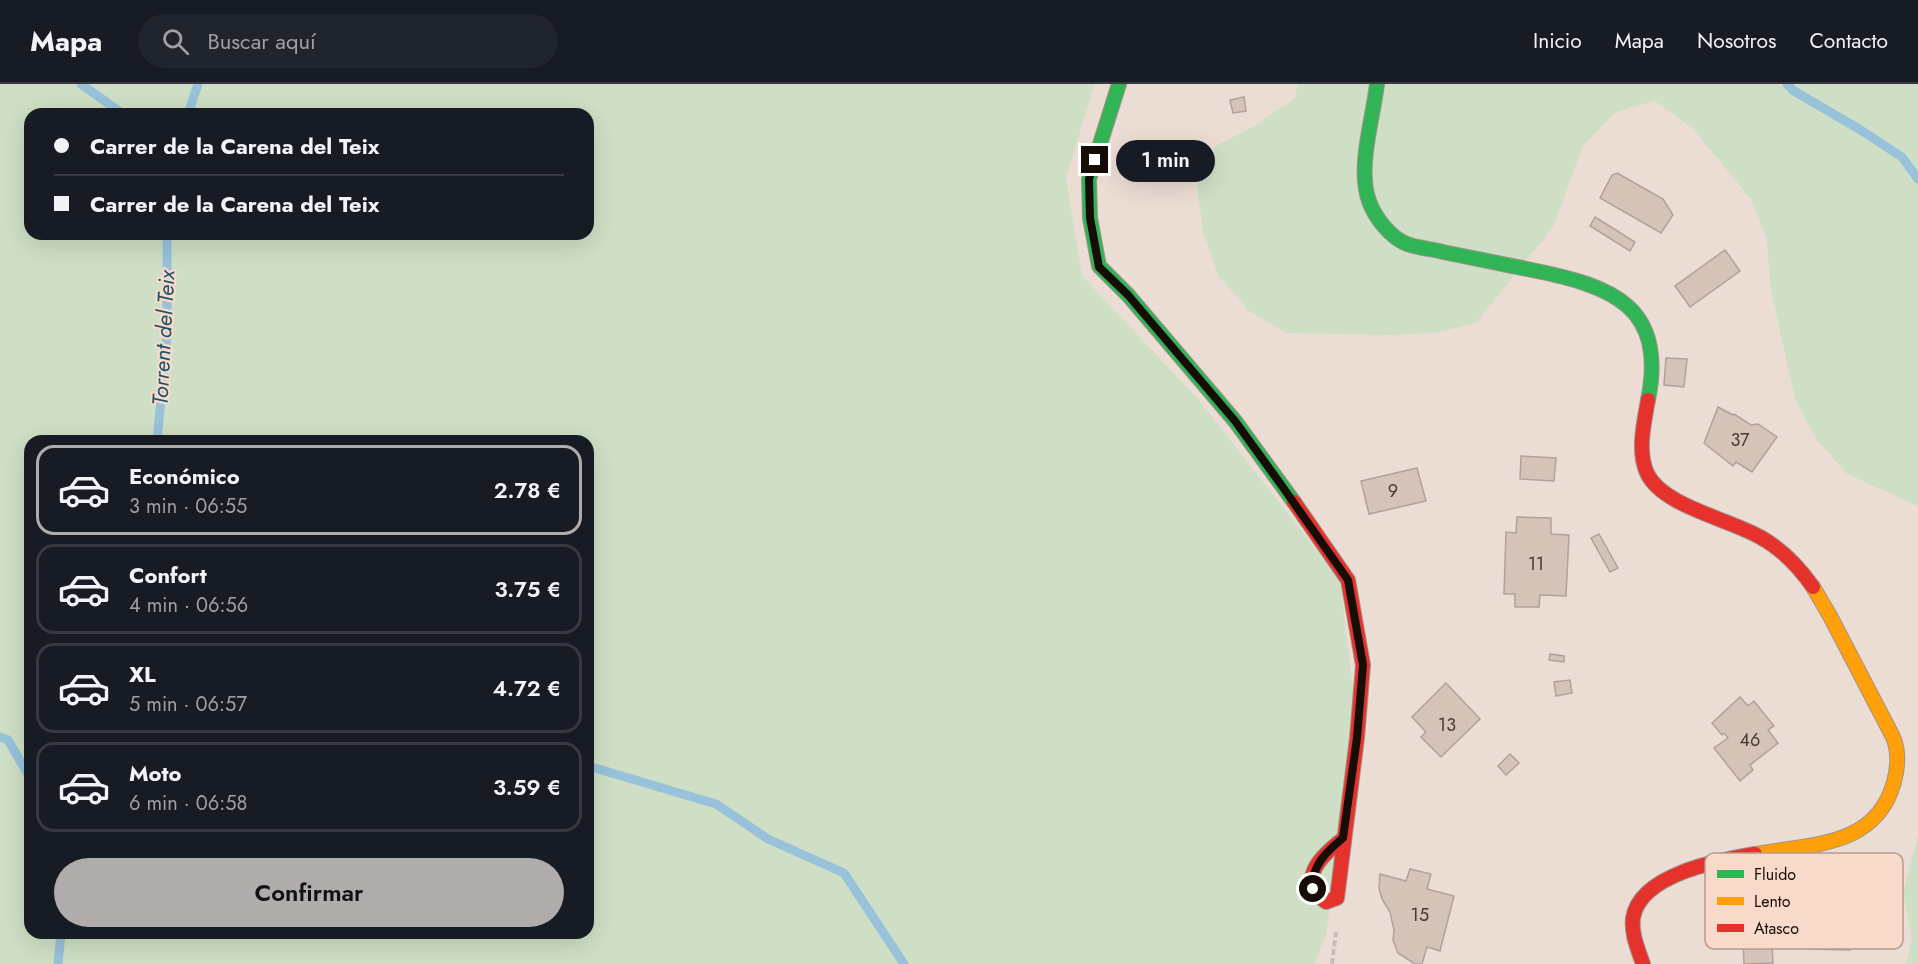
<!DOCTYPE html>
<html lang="es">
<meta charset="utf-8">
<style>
:root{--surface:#171b24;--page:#20242c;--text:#f1f3f6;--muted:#9ea1a6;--line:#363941;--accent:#b0acab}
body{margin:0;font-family:Jost,sans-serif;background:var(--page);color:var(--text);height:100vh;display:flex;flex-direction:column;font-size:22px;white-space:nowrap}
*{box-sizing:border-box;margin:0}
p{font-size:20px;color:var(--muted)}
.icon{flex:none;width:33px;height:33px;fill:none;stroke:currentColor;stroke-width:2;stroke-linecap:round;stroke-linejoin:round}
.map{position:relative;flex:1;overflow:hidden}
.sheet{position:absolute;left:24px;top:351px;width:570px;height:504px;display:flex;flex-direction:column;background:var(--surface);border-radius:18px;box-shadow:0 6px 24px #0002}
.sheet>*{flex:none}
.guide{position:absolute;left:24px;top:24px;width:570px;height:132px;border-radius:18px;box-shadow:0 6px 24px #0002;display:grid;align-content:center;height:132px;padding:0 30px;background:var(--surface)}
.end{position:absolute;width:27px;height:27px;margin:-14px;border:8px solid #160d07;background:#fff;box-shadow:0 0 0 3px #fff}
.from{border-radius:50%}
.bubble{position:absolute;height:42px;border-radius:21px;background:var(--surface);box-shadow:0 6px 24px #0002;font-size:20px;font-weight:600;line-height:42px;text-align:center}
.guide b{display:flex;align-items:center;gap:21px;height:57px;font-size:22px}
.guide b+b{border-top:2px solid var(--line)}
.guide i{width:15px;height:15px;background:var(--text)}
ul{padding:10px 0 0;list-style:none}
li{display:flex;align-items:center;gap:18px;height:90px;margin:0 12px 9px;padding:0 18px;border:3px solid var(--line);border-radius:18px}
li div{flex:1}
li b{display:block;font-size:22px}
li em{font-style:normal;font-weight:600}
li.current{border-color:var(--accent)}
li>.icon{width:54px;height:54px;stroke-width:1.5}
.cta{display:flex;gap:12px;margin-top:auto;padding:12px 30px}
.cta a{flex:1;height:69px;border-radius:36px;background:var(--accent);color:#111;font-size:24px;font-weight:600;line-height:69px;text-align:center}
header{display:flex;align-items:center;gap:36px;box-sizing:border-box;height:84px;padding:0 30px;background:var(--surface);border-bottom:2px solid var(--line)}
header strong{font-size:28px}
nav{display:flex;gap:33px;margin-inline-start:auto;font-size:21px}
.search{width:420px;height:54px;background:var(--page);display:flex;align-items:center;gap:15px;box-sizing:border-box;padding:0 21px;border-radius:33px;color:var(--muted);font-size:22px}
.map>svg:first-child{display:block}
.green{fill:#cedfc5;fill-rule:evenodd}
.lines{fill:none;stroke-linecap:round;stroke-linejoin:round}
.stream{stroke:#97c2d9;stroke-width:9}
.building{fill:#d5c3b8;stroke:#aea29b;stroke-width:1.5}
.fast-casing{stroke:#a0948d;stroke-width:16}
.slow-casing{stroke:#a0948d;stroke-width:16}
.jam-casing{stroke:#a0948d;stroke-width:16}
.path{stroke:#c5bfbc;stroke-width:4;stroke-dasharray:6 3;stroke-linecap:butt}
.fast{stroke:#30b455;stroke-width:14}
.slow{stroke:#ff9f0a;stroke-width:14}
.jam{stroke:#e5322d;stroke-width:14}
.route{stroke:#160d07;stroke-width:8}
.labels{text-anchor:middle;stroke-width:4.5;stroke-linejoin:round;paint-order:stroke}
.number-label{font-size:18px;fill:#463a33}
.water-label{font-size:22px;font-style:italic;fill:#1c526b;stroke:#f7dac9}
.key{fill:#f7dac9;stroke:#b49c8f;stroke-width:1.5}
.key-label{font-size:16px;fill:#160d07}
</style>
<header>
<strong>Mapa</strong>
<div class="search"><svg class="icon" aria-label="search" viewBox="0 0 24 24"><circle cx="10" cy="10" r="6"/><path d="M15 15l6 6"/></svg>Buscar aquí</div>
<nav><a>Inicio</a><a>Mapa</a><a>Nosotros</a><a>Contacto</a></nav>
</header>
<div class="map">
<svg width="1918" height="880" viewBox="0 0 1918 880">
<rect width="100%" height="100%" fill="#ecddd4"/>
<!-- green -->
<g class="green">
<path d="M 0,0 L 1094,0 L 1066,95 L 1082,192 L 1198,315 L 1340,496 L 1357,637 L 1326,851 L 1315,880 L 0,880 ZM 30,30 L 588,30 L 588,150 L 30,150 ZM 30,357 L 588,357 L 588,849 L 30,849 Z"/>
<path d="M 1298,0 L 1918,0 L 1918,422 L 1847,390 L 1817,356 L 1795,315 L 1770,201 L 1767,156 L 1751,115 L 1693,45 L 1655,17 L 1616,28 L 1583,62 L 1553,143 L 1476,239 L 1435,249 L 1388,251 L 1287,249 L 1249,227 L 1218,191 L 1203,148 L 1197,101 L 1215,62 L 1256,41 L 1295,14 Z"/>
<path d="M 1918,752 L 1918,880 L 1906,880 L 1912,854 L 1903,809 Z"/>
</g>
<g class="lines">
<!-- stream -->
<g class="stream">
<path d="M 81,0 L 123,30"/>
<path d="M 1787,0 L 1794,7 L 1859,45 L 1902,73 L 1918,95"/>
<path d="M 188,30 L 198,0"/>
<path d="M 157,357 L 167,252 L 167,150"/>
<path d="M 0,653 L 8,656 L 30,694"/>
<path d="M 588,682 L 716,720 L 768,755 L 844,789 L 904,880"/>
<path d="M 58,880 L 61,849"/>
</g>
</g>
<!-- building -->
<g class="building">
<path d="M 1244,13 L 1246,27 L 1233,29 L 1230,16 Z"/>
<path d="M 1617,89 L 1663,115 L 1673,131 L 1661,149 L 1600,114 L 1612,91 Z"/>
<path d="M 1595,133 L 1635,158 L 1630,167 L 1590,142 Z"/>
<path d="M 1725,166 L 1740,187 L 1690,223 L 1675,202 Z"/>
<path d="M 1666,274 L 1687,275 L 1684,303 L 1664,301 Z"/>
<path d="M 1718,323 L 1733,331 L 1734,330 L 1751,341 L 1758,340 L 1777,353 L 1752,388 L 1736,378 L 1733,382 L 1704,359 Z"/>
<path d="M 1521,372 L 1556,374 L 1554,397 L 1520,395 Z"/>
<path d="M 1417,384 L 1426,417 L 1369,430 L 1361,397 Z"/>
<path d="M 1517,433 L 1551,434 L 1551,450 L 1569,451 L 1566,512 L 1540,511 L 1539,523 L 1515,523 L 1515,510 L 1504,510 L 1506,448 L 1516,449 Z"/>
<path d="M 1599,450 L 1618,484 L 1610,488 L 1591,454 Z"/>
<path d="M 1550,570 L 1564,572 L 1564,578 L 1549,576 Z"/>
<path d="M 1570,596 L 1572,609 L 1556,612 L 1554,598 Z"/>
<path d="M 1446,599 L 1480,635 L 1441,673 L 1421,653 L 1426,648 L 1412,633 Z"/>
<path d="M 1740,613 L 1748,622 L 1754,617 L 1774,642 L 1768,646 L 1778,659 L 1750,681 L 1753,686 L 1740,697 L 1714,664 L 1728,654 L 1724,649 L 1722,651 L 1712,639 Z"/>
<path d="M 1510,670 L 1519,679 L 1506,691 L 1498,682 Z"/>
<path d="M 1410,785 L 1431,790 L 1427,805 L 1454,812 L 1440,867 L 1427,863 L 1422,880 L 1415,880 L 1398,869 L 1393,856 L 1394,846 L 1390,828 L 1382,815 L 1379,804 L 1380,790 L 1406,797 Z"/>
<path d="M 1849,823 L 1850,866 L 1806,865 L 1807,824 Z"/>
<path d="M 1772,856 L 1773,879 L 1744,880 L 1743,857 Z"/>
</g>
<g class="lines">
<defs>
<g id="fast">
<path d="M 1119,0 L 1089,95 L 1090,134 L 1099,182 L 1128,211 L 1235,337 L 1294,418"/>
<path d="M 1377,0 C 1373,35 1357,84 1369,117 C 1375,134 1391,154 1407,160 C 1418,164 1432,165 1443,168 C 1473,174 1503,180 1532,186 C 1612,202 1667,222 1648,316"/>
</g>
<path id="slow" d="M 1755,770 C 1810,760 1876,764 1894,698 C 1898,683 1899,667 1893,653 L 1830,532 L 1813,503"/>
<g id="jam">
<path d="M 1648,316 C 1644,339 1637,367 1647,389 C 1662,422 1729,435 1760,453 C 1782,465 1799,483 1813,503"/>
<path d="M 1294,418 L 1348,496 L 1363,581 L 1357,654 L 1337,814 L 1326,818 C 1296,795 1321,772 1343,755"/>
<path d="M 1643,880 C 1638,865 1631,850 1633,834 C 1640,790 1720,776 1755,770"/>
</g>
</defs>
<!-- fast casing -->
<use href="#fast" class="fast-casing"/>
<!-- slow casing -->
<use href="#slow" class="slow-casing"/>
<!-- jam casing -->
<use href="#jam" class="jam-casing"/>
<!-- path -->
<path class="path" d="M 1332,880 L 1336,848"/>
<!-- fast -->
<use href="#fast" class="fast"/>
<!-- slow -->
<use href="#slow" class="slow"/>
<!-- jam -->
<use href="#jam" class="jam"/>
</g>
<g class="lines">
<!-- route -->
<path class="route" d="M 1095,76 L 1089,95 L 1090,134 L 1099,183 L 1128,211 L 1235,337 L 1282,402 L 1348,496 L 1363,581 L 1357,654 L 1343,754 C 1326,768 1311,782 1313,805"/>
</g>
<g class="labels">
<!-- number labels -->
<g class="number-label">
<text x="1740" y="362">37</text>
<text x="1393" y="413">9</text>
<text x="1536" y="486">11</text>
<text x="1447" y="647">13</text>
<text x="1750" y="662">46</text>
<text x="1420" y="837">15</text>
</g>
<!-- water labels -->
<g class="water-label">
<text transform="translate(163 254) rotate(-87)" y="8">Torrent del Teix</text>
</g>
</g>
<!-- legend -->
<rect x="1705" y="769" width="198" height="96" rx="9" class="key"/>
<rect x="1717" y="786" width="27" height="8" fill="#30b455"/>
<rect x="1717" y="813" width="27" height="8" fill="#ff9f0a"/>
<rect x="1717" y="840" width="27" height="8" fill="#e5322d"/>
<g class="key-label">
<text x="1754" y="796">Fluido</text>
<text x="1754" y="823">Lento</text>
<text x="1754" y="850">Atasco</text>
</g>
</svg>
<i class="end from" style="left:1313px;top:805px"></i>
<i class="end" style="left:1095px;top:76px"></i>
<div class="bubble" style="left:1116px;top:56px;width:99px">1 min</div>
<div class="guide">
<b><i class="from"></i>Carrer de la Carena del Teix</b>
<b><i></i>Carrer de la Carena del Teix</b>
</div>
<section class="sheet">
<ul>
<li class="current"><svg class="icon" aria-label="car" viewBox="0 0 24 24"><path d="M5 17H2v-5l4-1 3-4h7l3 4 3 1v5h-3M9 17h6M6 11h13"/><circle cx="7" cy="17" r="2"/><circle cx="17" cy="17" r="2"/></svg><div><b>Económico</b><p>3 min · 06:55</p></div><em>2.78 €</em></li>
<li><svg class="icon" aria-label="car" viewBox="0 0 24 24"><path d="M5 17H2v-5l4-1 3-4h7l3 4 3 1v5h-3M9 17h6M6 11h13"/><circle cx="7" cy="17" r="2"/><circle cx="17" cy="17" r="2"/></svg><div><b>Confort</b><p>4 min · 06:56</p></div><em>3.75 €</em></li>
<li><svg class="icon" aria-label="car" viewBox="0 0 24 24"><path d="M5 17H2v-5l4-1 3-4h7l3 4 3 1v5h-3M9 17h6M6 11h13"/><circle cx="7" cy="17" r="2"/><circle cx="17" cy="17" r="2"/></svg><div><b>XL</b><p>5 min · 06:57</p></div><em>4.72 €</em></li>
<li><svg class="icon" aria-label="car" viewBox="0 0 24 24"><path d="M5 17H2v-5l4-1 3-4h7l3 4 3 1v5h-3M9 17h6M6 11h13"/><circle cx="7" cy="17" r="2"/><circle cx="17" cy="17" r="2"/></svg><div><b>Moto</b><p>6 min · 06:58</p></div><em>3.59 €</em></li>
</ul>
<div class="cta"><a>Confirmar</a></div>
</section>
</div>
